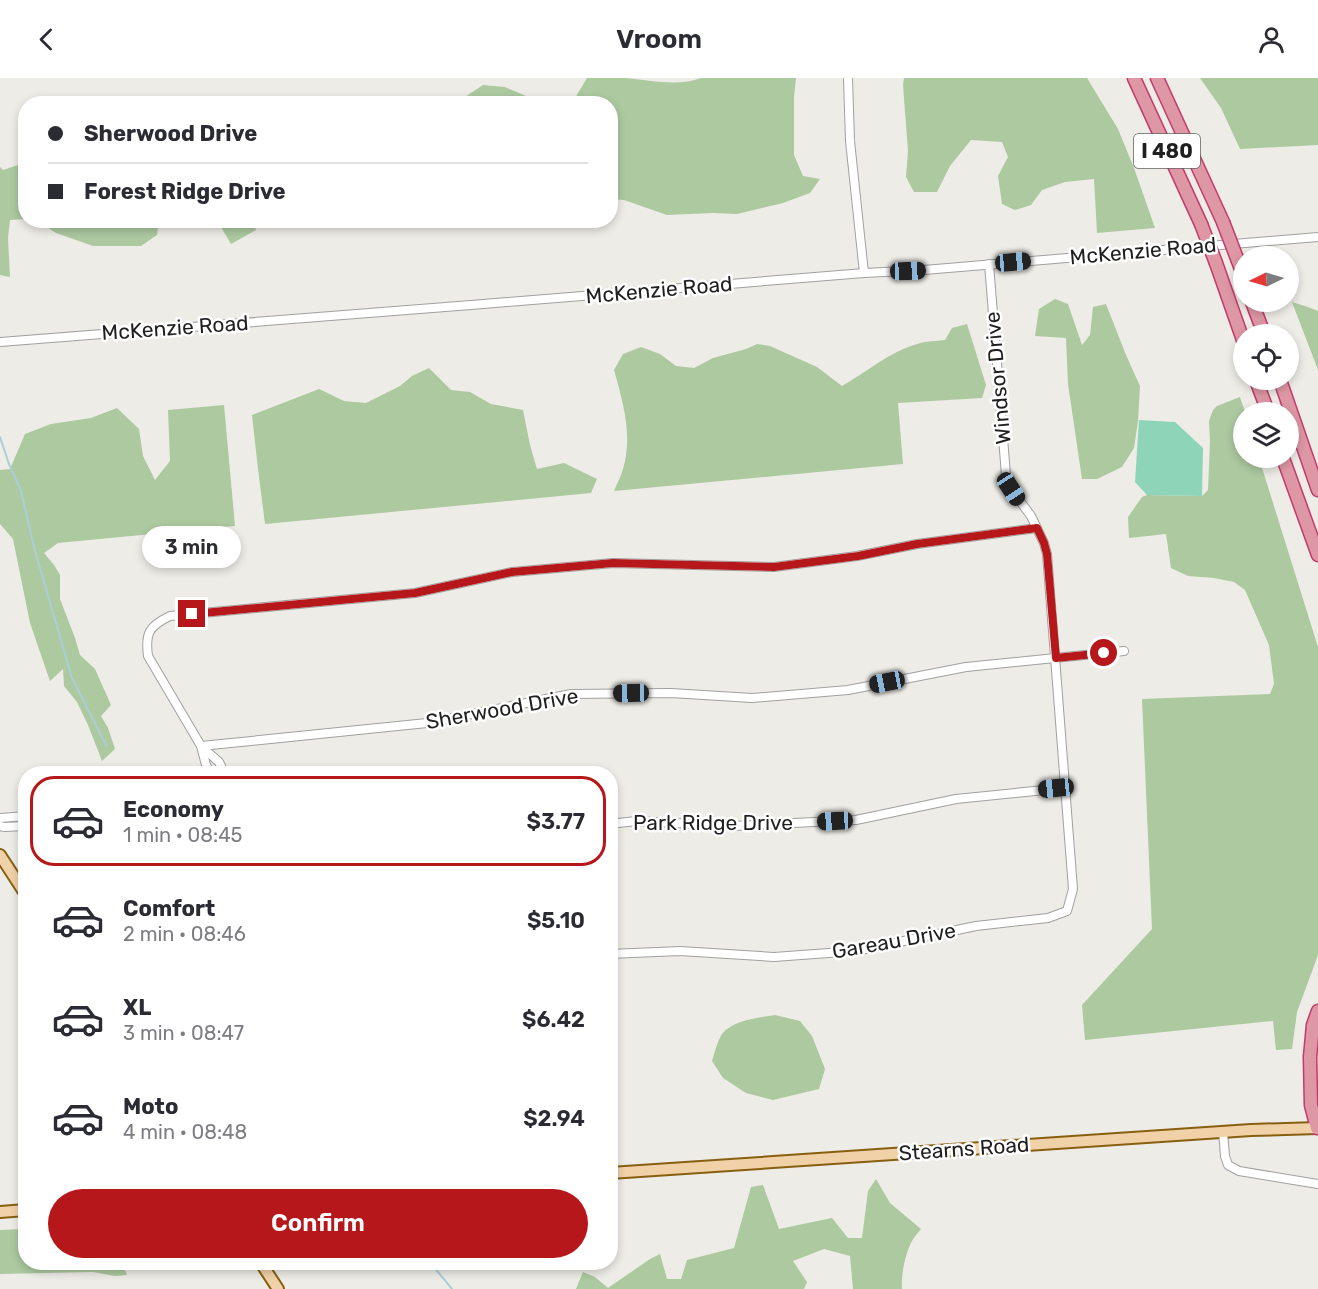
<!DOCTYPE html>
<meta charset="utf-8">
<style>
:root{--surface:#fff;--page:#f2f2f3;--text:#2b2b33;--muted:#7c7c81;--line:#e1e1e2;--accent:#b6171a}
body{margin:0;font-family:Rubik,sans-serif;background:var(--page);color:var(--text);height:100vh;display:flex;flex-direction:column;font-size:22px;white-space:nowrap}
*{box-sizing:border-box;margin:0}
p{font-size:20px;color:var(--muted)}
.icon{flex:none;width:33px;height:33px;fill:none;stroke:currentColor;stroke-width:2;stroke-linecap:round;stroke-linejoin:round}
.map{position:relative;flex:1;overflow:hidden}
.panel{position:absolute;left:18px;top:688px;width:600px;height:504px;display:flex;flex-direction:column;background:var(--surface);border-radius:24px;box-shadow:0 3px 9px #0003}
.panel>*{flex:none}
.hud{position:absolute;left:18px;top:18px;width:600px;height:132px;border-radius:24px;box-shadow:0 3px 9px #0003;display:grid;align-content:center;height:132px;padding:0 30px;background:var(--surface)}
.needle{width:39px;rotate:265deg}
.controls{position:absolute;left:1233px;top:168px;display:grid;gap:12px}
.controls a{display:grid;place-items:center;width:66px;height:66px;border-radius:50%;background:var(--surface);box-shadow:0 3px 9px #0003;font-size:30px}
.end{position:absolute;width:27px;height:27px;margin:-14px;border:8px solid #b6171a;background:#fff;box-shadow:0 0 0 3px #fff}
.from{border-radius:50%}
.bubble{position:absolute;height:42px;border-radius:21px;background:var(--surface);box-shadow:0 3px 9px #0003;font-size:20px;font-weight:600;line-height:42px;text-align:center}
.car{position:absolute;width:18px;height:36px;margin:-18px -9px;border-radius:8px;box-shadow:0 0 4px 2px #0007;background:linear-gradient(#222 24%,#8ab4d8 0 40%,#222 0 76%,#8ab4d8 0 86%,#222 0)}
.hud b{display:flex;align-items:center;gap:21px;height:57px;font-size:22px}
.hud b+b{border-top:2px solid var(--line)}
.hud i{width:15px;height:15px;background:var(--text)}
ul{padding:10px 0 0;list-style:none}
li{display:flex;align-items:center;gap:18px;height:90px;margin:0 12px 9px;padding:0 18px;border:3px solid transparent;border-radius:24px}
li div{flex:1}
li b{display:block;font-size:22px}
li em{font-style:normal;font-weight:600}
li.on{border-color:var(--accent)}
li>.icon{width:54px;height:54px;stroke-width:1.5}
.button{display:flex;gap:12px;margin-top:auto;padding:12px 30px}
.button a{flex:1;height:69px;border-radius:36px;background:var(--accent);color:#fff;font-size:24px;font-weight:600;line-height:69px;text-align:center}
header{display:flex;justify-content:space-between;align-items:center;height:78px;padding:0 30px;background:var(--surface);font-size:27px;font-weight:600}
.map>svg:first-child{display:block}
.forest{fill:#acc9a0}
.pitch{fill:#8dd4b8}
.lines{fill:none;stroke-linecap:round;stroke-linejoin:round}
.stream{stroke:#acced7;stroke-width:2}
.minor-casing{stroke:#a0a0a0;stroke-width:10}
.major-casing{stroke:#885f11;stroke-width:14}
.highway-casing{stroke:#c6396c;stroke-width:15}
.minor{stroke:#fff;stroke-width:8}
.major{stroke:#f1d1a8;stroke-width:10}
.highway{stroke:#dd97a5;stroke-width:12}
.highway-bridge-casing{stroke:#c6396c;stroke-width:15;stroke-linecap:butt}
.highway-bridge{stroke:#dd97a5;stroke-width:12}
.route{stroke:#b6171a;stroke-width:8}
.labels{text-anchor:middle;stroke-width:5;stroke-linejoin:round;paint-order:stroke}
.shield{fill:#fff;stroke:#626262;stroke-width:1.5}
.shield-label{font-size:20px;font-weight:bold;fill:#1f1f1f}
.street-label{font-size:21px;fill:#1f1f1f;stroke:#fff}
</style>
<header><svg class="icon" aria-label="back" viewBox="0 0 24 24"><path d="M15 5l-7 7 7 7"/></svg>Vroom<svg class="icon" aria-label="person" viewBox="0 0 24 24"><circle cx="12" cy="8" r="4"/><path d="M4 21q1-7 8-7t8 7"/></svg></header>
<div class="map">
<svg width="1318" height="1211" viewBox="0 0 1318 1211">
<rect width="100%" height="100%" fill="#eeece6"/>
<!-- forest -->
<g class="forest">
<path d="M 587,0 C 600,0 613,0 625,0 C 649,2 679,9 701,0 L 796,0 L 794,19 L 794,77 L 803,98 L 820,101 L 810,115 L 783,125 L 737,136 L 713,135 L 667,137 L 624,122 L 611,121 L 610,26 L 572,25 Z"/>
<path d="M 904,0 L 1087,0 L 1118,51 L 1134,90 L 1155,150 L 1097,155 L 1094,101 L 1065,104 L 1042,112 L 1031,127 L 1015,132 L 1002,126 L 998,98 L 1008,79 L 1002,64 L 971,62 L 950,88 L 937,114 L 914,114 L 906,99 L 908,73 L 903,7 Z"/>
<path d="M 1200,0 L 1318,0 L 1318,67 L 1240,71 L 1221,30 Z"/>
<path d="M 483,7 L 505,9 L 542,25 L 456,25 Z"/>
<path d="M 321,22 L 385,25 L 256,25 L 274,23 Z"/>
<path d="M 25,77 L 25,141 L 10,142 L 8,160 L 10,199 L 0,197 L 0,89 L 3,92 L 24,85 Z"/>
<path d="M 38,143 L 159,143 L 157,157 L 141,168 L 93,168 L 56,155 Z"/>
<path d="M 220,143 L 254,143 L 256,152 L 231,166 L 221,149 Z"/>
<path d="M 1055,221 L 1068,226 L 1082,267 L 1090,257 L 1093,229 L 1106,226 L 1126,277 L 1140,308 L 1138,343 L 1134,370 L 1122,389 L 1097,401 L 1082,401 L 1068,306 L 1066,260 L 1035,258 L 1039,231 Z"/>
<path d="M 1292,224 L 1308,229 L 1318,233 L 1318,292 Z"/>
<path d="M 967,246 L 986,307 L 982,320 L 898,325 L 903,386 L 614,413 C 617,406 621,398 623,391 C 633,358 623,324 614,292 L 623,276 L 641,269 L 660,276 L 676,288 L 694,290 L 713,280 L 746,271 L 757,266 L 770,268 L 817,289 L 842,308 C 867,294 889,274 917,266 C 926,263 936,263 945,262 L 952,250 Z"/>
<path d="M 429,290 L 451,312 L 470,314 L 491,326 L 523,332 L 530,367 L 537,391 L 564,385 L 597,401 L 591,415 L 265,446 L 258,391 L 252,337 L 319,311 L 344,323 L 366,325 L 400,308 L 412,298 Z"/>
<path d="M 1240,319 L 1245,334 L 1244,334 L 1244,380 L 1259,380 L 1318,569 L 1318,877 L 1297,934 L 1292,971 L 1276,972 L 1273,943 L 1085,962 L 1082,927 L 1152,851 L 1142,621 L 1270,616 L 1274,606 L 1269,567 L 1245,512 L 1234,504 L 1214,500 L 1188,498 L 1171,490 L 1166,456 L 1129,460 L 1128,439 L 1142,419 L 1147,417 L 1202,418 L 1208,412 L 1210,364 L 1209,343 L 1213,332 L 1217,328 Z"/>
<path d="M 224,327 L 235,448 L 58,465 L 44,475 L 54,487 L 60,497 L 60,521 L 75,560 L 80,577 L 95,591 L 111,627 L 101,638 L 108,650 L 115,671 L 102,683 L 88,647 L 77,624 L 64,608 L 63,591 L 50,603 L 30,545 L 13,461 L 0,446 L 0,392 L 10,391 L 25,356 L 51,346 L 91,340 L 117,330 L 139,351 L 143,378 L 155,402 L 170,383 L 168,332 Z"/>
<path d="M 775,937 L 800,943 L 812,958 L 825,991 L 819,1011 L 773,1022 L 746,1015 L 723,1000 L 712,983 C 715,974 717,964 722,956 C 733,942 758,940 775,937 Z"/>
<path d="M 876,1101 L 890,1125 L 921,1151 C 918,1155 914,1159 912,1163 C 905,1176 901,1197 902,1211 L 853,1211 L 850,1178 L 824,1171 L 793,1183 L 807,1204 L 804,1211 L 576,1211 L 583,1194 L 595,1199 L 608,1210 L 650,1181 L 660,1176 L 667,1201 L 681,1201 L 687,1182 L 734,1170 L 751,1109 L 763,1107 L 779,1151 L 832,1140 L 848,1160 L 862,1160 L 868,1113 Z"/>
<path d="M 25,1151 L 26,1185 L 122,1185 L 127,1197 L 115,1198 L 93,1194 L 0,1196 L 0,1152 Z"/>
</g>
<!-- pitch -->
<path class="pitch" d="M 1139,342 L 1175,344 L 1203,370 L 1202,418 L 1147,417 L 1135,404 Z"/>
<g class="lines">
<!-- stream -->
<g class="stream">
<path d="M 0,359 L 9,386 L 21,413 L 35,473 L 72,600 L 106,667"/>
<path d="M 433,1188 L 452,1211"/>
</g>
<defs>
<g id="minor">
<path d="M 848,0 L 850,63 L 864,195"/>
<path d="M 0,264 L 471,227 L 864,195 L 924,192 L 1318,159"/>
<path d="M 201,668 L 427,645 L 571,616 L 671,615 L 752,620 L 848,612 L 966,589 L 1124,573"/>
<path d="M 202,669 L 219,684 L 225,696"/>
<path d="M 211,696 L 206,687 L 201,668 L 148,578 C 145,555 149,548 170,538 L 415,515 L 512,494 L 613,485 L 774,489 L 857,478 L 917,466 L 1037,450"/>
<path d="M 0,740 L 26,738"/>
<path d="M 610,746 L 636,743 L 733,748 L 856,742 L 956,721 L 1064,710"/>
<path d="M 0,748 L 4,749 L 26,748"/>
<path d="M 610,876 L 680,873 L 774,879 L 856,873 L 976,848 L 1048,840 L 1067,833 L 1073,811 L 1047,476 L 1044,465 L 1031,438 L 1011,411 L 1006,397 L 989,186"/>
<path d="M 1223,1054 L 1225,1078 L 1228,1087 L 1239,1093 L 1318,1106"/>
</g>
<g id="major">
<path d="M 0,777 L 26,817"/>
<path d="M 610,1095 L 1251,1052 L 1318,1050"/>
<path d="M 0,1134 L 26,1132"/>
<path d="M 261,1185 L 278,1211"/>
</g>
<g id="highway">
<path d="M 1134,0 L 1201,146"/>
<path d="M 1157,0 L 1223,144"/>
<path d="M 1238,183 L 1244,199"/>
<path d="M 1216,185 L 1244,265"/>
<path d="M 1252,224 L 1264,256"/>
<path d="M 1256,302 L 1268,334"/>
<path d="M 1280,302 L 1318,412"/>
<path d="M 1283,380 L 1318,477"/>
<path d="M 1317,1050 L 1311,1027 L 1310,979 L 1313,947 L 1318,933"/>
</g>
</defs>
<!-- minor casing -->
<use href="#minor" class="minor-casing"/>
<!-- major casing -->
<use href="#major" class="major-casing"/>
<!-- highway casing -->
<use href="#highway" class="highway-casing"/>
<!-- minor -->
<use href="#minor" class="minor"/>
<!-- major -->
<use href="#major" class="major"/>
<!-- highway -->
<use href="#highway" class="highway"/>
<defs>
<g id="highway-bridge">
<path d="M 1223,144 L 1238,183"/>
<path d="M 1201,146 L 1216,185"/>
</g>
</defs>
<!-- highway-bridge casing -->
<use href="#highway-bridge" class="highway-bridge-casing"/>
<!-- highway-bridge -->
<use href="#highway-bridge" class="highway-bridge"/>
</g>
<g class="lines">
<!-- route -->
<path class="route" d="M 192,536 L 415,515 L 512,494 L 613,485 L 774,489 L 858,478 L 917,466 L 1037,450 L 1044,465 L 1047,476 L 1056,580 L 1104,575"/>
</g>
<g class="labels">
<!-- shield labels -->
<rect class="shield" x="1134" y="56" width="66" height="34" rx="4.5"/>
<g class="shield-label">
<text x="1167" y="80">I 480</text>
</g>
<!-- street labels -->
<g class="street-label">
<text transform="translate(1143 173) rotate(-5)" y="7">McKenzie Road</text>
<text transform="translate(659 212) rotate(-5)" y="7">McKenzie Road</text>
<text transform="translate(175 250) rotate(-4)" y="7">McKenzie Road</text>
<text transform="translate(998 300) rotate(-95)" y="7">Windsor Drive</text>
<text transform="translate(502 631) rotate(-10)" y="7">Sherwood Drive</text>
<text x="713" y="752">Park Ridge Drive</text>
<text transform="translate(894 863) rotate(-10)" y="7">Gareau Drive</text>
<text transform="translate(964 1071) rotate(-4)" y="7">Stearns Road</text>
</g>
</g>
</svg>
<div class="controls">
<a><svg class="needle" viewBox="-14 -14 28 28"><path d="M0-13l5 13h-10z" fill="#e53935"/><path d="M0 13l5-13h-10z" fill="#7c7c81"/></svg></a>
<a><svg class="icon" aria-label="locate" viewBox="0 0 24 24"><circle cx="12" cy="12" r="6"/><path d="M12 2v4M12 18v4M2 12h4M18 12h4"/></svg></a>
<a><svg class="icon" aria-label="layers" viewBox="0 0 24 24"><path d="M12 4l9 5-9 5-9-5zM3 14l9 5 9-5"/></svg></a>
</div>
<i class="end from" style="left:1104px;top:575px"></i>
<i class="end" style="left:192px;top:536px"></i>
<div class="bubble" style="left:142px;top:448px;width:99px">3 min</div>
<i class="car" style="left:1013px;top:184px;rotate:85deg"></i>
<i class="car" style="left:908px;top:193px;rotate:88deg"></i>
<i class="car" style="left:1011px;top:411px;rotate:147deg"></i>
<i class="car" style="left:887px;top:604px;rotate:259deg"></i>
<i class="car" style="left:631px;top:615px;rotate:269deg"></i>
<i class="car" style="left:1056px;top:710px;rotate:264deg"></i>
<i class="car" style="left:835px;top:743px;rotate:267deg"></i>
<div class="hud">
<b><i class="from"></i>Sherwood Drive</b>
<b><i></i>Forest Ridge Drive</b>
</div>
<section class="panel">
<ul>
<li class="on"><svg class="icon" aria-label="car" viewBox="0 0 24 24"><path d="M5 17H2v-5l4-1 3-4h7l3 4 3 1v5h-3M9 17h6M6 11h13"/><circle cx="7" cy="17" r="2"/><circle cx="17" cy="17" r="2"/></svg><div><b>Economy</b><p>1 min · 08:45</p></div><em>$3.77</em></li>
<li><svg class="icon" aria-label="car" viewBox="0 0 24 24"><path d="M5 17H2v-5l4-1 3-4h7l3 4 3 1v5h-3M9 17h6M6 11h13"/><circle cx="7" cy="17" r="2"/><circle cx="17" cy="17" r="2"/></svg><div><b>Comfort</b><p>2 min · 08:46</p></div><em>$5.10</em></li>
<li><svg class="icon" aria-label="car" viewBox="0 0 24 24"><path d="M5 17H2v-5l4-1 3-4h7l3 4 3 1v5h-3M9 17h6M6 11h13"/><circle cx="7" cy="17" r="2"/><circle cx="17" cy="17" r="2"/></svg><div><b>XL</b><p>3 min · 08:47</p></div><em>$6.42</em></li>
<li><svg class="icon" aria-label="car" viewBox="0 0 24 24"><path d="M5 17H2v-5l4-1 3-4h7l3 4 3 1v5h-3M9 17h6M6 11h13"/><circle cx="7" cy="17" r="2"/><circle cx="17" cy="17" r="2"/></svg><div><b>Moto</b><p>4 min · 08:48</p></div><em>$2.94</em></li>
</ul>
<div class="button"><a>Confirm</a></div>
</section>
</div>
